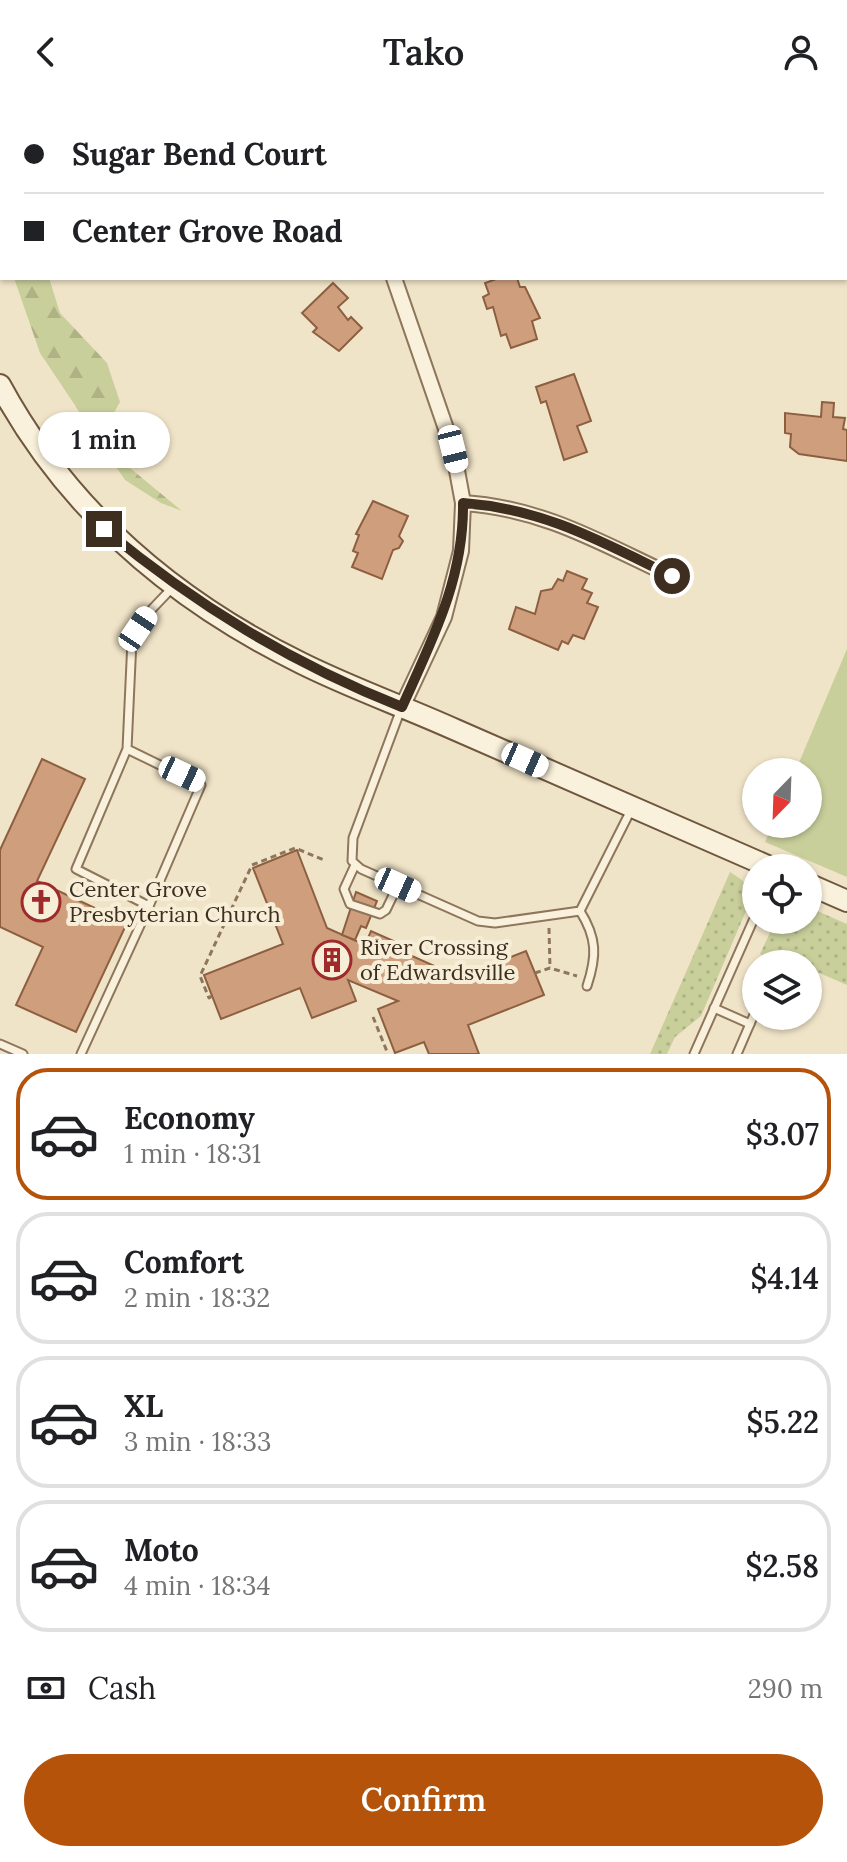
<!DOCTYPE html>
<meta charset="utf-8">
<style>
:root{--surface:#fff;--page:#f2f2f2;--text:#202124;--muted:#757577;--line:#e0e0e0;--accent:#b45309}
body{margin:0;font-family:Lora,serif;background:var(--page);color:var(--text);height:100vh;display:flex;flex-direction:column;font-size:30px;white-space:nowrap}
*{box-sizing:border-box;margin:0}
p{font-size:26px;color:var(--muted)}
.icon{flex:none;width:44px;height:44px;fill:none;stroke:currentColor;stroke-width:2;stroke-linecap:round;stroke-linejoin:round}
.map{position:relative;height:950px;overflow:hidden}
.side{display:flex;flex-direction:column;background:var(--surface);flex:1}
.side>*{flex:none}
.guide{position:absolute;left:0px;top:0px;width:848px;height:176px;box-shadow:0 2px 6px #0004;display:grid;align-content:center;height:176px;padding:0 24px;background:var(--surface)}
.needle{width:52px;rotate:203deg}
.tools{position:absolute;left:742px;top:654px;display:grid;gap:16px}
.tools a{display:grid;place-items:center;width:80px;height:80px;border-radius:50%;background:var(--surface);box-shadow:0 2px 6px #0004;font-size:40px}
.end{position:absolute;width:36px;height:36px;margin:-18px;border:10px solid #3d2e20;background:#fff;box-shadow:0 0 0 4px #fff}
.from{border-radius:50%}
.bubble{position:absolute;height:56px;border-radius:28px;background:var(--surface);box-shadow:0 2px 6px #0004;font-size:26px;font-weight:600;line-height:56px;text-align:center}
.car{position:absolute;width:24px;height:48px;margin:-24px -12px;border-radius:10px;box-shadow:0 0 6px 2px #0007;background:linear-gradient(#fff 24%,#345 0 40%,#fff 0 76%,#345 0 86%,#fff 0)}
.guide b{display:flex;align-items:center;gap:28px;height:76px;font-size:30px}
.guide b+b{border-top:2px solid var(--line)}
.guide i{width:20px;height:20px;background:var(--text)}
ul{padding:14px 0 0;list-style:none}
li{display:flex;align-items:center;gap:24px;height:132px;margin:0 16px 12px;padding:0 8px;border:4px solid var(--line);border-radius:32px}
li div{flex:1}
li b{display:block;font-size:30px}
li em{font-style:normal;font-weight:600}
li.selected{border-color:var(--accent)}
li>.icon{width:72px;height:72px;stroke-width:1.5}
.pay{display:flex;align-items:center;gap:20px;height:88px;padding:0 24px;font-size:30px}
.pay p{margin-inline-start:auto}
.primary-button{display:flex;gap:16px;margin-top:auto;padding:16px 24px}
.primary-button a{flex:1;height:92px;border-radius:48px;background:var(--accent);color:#fff;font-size:32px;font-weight:600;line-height:92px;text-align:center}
header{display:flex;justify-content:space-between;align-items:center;height:104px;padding:0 24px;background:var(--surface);font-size:36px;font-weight:600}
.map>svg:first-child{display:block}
.grass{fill:url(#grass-dots)}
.forest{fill:url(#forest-firs)}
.garden{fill:#c9cf9b}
.building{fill:#cf9f7d;stroke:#8d5f41;stroke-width:2}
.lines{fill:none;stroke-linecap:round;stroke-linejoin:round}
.lane-casing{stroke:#8d765c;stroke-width:11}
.street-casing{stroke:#8d765c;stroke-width:18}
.secondary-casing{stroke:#6f573f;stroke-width:24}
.path{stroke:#8d765c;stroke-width:3;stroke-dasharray:6 4;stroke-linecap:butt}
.lane{stroke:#faf1dc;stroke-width:7}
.street{stroke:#faf1dc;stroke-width:14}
.secondary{stroke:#faf1dc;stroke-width:20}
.route{stroke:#3d2e20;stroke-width:10}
.labels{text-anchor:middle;stroke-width:8;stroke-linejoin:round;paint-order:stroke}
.poi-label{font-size:22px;fill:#3d2e20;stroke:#f7eed8;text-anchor:start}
</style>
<header><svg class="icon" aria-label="back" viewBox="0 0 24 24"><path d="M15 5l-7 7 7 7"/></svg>Tako<svg class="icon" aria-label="person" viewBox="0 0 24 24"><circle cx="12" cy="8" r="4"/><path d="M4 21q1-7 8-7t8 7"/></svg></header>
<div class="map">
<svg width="847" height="950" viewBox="0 0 847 950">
<defs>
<pattern id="grass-dots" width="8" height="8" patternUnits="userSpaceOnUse" patternTransform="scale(2)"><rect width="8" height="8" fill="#c9cf9b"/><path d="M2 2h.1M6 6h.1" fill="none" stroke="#aeb285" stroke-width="1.8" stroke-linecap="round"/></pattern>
<pattern id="forest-firs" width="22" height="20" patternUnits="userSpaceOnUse" patternTransform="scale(2)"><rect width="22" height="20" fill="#c9cf9b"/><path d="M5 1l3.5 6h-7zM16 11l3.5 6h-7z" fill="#aeb285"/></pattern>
</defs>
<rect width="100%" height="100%" fill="#f0e4c8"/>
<!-- grass -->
<g class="grass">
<path d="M 730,768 L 742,776 L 748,787 L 744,790 L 749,793 L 749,800 L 701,912 L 675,933 L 667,950 L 650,950 Z"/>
<path d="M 808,803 L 847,820 L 847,881 L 808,864 L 808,860 L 802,860 L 801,853 L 797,859 L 770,847 L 767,853 L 760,850 L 776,816 L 808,816 Z"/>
</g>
<!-- forest -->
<path class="forest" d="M 14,174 L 49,174 L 60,209 L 107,259 L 120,298 L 106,323 L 130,364 L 182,407 L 161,399 L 125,376 L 40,249 Z"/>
<!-- garden -->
<path class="garden" d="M 847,545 L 847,773 L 765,738 L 773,720 L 808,720 L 808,668 L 795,668 Z"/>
<!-- building -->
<g class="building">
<path d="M 499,174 L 517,174 L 520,183 L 525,183 L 540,214 L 532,217 L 537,235 L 511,244 L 506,230 L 501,232 L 493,203 L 487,205 L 483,193 L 489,190 L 485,179 Z"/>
<path d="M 333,179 L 348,194 L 338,203 L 348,216 L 351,213 L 362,224 L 339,247 L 313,228 L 317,224 L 302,209 Z"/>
<path d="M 574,270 L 591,317 L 577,322 L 587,348 L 564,356 L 546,297 L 541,299 L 536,283 Z"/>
<path d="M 822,298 L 834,299 L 833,313 L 845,314 L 843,325 L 847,326 L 847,357 L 799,350 L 790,343 L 791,330 L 785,329 L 785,309 L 821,313 Z"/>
<path d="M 373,397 L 408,412 L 399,432 L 403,437 L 399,444 L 393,446 L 382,475 L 352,463 L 358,449 L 353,447 L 359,431 L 356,430 Z"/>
<path d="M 567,467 L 587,475 L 582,485 L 592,489 L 587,499 L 598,503 L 584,535 L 573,531 L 568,540 L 562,537 L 558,546 L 509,525 L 516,503 L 535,510 L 541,487 L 552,485 L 558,475 L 563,477 Z"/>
<path d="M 42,655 L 85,675 L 37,777 L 127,819 L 76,928 L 16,901 L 43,843 L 0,823 L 0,746 Z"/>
<path d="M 297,746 L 327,824 L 365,841 L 371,827 L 405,842 L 403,848 L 439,864 L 438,868 L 455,875 L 526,847 L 544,891 L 468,921 L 479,950 L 429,950 L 424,938 L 395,949 L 378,905 L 398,897 L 348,876 L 356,897 L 312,914 L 300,884 L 221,915 L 204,871 L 283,840 L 253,764 Z"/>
<path d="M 356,788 L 377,797 L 366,824 L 361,822 L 355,836 L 342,831 Z"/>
</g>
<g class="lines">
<defs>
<g id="lane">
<path d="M 401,605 L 353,734 L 352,757 L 361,765 L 478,817 L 495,819 L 580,807 L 632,704"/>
<path d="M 127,645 L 201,681 L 149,802 L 76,765 L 127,645 L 132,536 L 152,505 L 173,483"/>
<path d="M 355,761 L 344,785 L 350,800 L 380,810 L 386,806 L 398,781"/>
<path d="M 580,807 C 597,834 597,852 587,882"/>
<path d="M 714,904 L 750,920"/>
<path d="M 0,940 L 23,950"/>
<path d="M 81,950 L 149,802"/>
<path d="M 694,950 L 756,810"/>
<path d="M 737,950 L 756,906"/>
</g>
<g id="street">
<path d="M 435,2 L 437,0"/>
<path d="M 394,174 L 453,345 L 463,399 L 461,447 L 444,513 L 402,603"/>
<path d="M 463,399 C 543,404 601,439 672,472"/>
</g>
<g id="secondary">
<path d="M 0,281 C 68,407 173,496 301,559 C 351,584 405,603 456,626 C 562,672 667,718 772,764"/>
<path d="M 808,780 L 847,797"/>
</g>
</defs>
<!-- lane casing -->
<use href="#lane" class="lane-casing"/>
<!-- street casing -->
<use href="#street" class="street-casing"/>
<!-- secondary casing -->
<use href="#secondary" class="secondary-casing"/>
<!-- path -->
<g class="path">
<path d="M 549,824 L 550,864"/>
<path d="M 535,869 L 550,864 L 577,872"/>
<path d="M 212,892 L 209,894 L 200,872 L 252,761 L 295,744 L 324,756"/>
<path d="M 373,913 L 388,950"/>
</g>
<!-- lane -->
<use href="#lane" class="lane"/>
<!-- street -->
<use href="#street" class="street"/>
<!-- secondary -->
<use href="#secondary" class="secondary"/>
</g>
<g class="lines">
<!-- route -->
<path class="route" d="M 104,425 C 196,501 291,559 402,603 C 432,536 464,475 463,399 C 544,405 600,437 672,472"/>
</g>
<!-- icons -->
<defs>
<symbol id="church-ring" viewBox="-11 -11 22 22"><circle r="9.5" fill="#f7eed8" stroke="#9e2a2b" stroke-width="1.5"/><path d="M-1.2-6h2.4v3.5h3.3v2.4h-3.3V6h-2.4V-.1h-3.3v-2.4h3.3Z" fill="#9e2a2b"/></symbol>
<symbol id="building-ring" viewBox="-11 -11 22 22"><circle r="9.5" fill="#f7eed8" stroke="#9e2a2b" stroke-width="1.5"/><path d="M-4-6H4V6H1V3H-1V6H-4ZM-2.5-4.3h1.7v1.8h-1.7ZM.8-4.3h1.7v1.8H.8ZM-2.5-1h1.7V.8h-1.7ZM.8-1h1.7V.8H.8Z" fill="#9e2a2b"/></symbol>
</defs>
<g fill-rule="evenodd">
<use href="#church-ring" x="19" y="776" width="44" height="44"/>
<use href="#building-ring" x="310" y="834" width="44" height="44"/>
</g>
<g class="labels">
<!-- poi labels -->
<g class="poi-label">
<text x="69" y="793">Center Grove<tspan x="69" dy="25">Presbyterian Church</tspan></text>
<text x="360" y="851">River Crossing<tspan x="360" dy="25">of Edwardsville</tspan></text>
</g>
</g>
</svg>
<div class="tools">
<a><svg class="needle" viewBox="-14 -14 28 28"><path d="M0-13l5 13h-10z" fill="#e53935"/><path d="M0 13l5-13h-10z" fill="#757577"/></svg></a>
<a><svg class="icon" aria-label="locate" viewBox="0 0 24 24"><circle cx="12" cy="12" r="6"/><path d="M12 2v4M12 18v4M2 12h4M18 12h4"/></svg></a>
<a><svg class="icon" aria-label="layers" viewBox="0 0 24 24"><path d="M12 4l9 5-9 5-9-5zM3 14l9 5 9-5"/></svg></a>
</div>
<i class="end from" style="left:672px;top:472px"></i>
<i class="end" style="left:104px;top:425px"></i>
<div class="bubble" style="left:38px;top:308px;width:132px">1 min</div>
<i class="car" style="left:453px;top:345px;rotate:166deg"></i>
<i class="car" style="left:138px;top:525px;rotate:34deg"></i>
<i class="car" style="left:525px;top:656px;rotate:114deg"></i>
<i class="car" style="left:182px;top:670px;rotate:115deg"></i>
<i class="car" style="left:398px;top:781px;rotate:114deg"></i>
<div class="guide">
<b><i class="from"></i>Sugar Bend Court</b>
<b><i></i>Center Grove Road</b>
</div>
</div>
<section class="side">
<ul>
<li class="selected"><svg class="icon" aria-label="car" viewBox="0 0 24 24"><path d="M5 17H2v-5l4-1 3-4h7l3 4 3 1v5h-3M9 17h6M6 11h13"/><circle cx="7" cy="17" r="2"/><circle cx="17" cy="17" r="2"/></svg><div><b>Economy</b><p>1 min · 18:31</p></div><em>$3.07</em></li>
<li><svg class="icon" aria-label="car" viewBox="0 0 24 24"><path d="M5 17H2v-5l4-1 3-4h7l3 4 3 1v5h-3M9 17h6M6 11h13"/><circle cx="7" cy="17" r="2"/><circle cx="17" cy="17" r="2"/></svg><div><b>Comfort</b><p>2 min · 18:32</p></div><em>$4.14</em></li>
<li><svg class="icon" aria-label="car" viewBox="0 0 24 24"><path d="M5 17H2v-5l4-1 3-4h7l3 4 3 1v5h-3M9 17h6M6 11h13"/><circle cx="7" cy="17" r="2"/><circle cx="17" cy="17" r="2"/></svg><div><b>XL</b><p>3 min · 18:33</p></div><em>$5.22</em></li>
<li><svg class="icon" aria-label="car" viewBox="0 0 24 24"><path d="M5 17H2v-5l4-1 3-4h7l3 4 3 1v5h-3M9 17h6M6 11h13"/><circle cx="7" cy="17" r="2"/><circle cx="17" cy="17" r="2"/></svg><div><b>Moto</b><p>4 min · 18:34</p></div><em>$2.58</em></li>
</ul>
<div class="pay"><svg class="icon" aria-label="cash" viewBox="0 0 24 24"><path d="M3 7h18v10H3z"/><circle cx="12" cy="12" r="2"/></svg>Cash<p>290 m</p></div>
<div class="primary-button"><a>Confirm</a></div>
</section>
